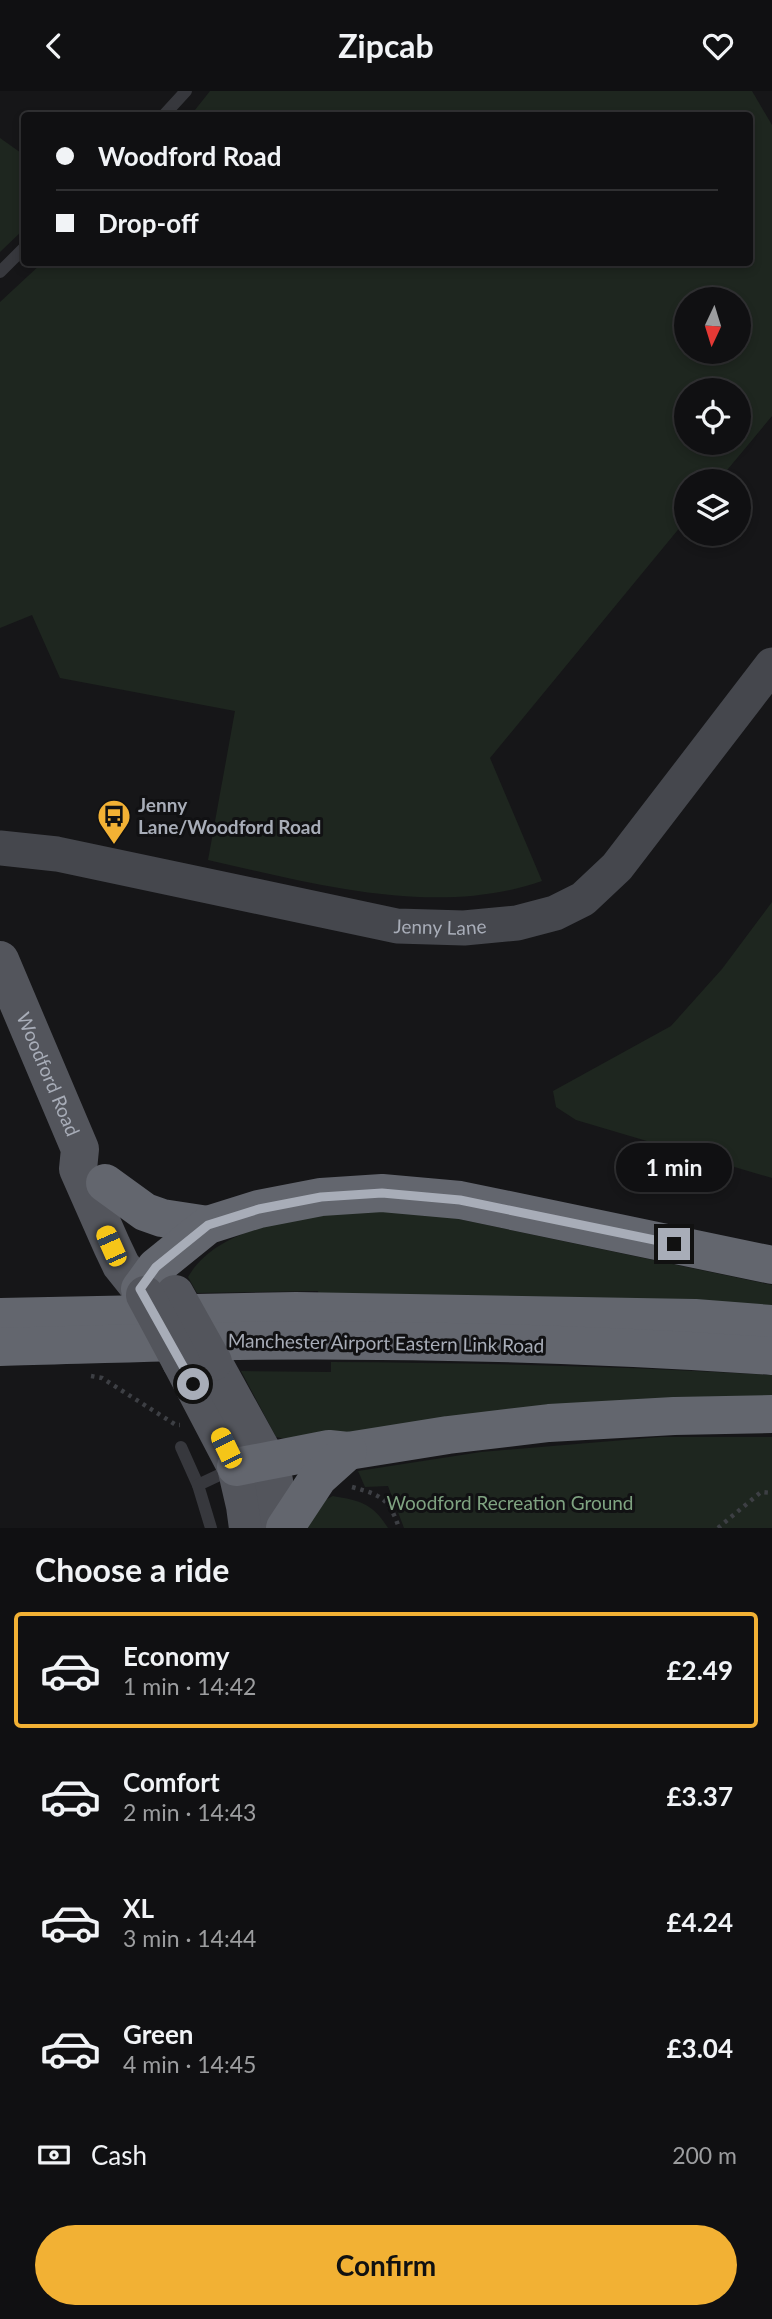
<!DOCTYPE html>
<meta charset="utf-8">
<style>
:root{--surface:#101012;--page:#1e1e20;--text:#f1f3f6;--muted:#9c9d9f;--line:#303032;--accent:#f2b134}
body{margin:0;font-family:Lato,sans-serif;background:var(--page);color:var(--text);height:100vh;display:flex;flex-direction:column;font-size:26px;white-space:nowrap}
*{box-sizing:border-box;margin:0}
p{font-size:23px;color:var(--muted)}
.icon{flex:none;width:38px;height:38px;fill:none;stroke:currentColor;stroke-width:2;stroke-linecap:round;stroke-linejoin:round}
.map{position:relative;height:1437px;overflow:hidden}
.panel{display:flex;flex-direction:column;background:var(--surface);flex:1}
.panel>*{flex:none}
.hud{position:absolute;left:21px;top:21px;width:732px;height:154px;border-radius:7px;box-shadow:0 4px 10px #0003,0 0 0 2px var(--line);display:grid;align-content:center;height:154px;padding:0 35px;background:var(--surface)}
.needle{width:46px;rotate:184deg}
.fabs{position:absolute;left:674px;top:196px;display:grid;gap:14px}
.fabs a{display:grid;place-items:center;width:77px;height:77px;border-radius:50%;background:var(--surface);box-shadow:0 4px 10px #0003,0 0 0 2px var(--line);font-size:35px}
.end{position:absolute;width:32px;height:32px;margin:-16px;border:9px solid #a8adb8;background:#111;box-shadow:0 0 0 4px #111}
.from{border-radius:50%}
.bubble{position:absolute;height:49px;border-radius:24px;background:var(--surface);box-shadow:0 4px 10px #0003,0 0 0 2px var(--line);font-size:23px;font-weight:700;line-height:49px;text-align:center}
.car{position:absolute;width:21px;height:42px;margin:-21px -10px;border-radius:9px;box-shadow:0 0 5px 2px #0007;background:linear-gradient(#f5c518 24%,#345 0 40%,#f5c518 0 76%,#345 0 86%,#f5c518 0)}
.hud b{display:flex;align-items:center;gap:24px;height:66px;font-size:26px}
.hud b+b{border-top:2px solid var(--line)}
.hud i{width:18px;height:18px;background:var(--text)}
ul{padding:0;list-style:none}
li{display:flex;align-items:center;gap:21px;height:116px;margin:0 14px 10px;padding:0 21px;border:4px solid transparent;border-radius:7px}
li div{flex:1}
li b{display:block;font-size:26px}
li em{font-style:normal;font-weight:700}
li.active{border-color:var(--accent)}
li>.icon{width:63px;height:63px;stroke-width:1.5}
h2{padding:0 35px;font-size:32px;line-height:84px}
.pay{display:flex;align-items:center;gap:18px;height:77px;padding:0 35px;font-size:26px}
.pay p{margin-inline-start:auto}
.cta{display:flex;gap:14px;margin-top:auto;padding:14px 35px}
.cta a{flex:1;height:80px;border-radius:42px;background:var(--accent);color:#111;font-size:28px;font-weight:700;line-height:80px;text-align:center}
header{display:flex;justify-content:space-between;align-items:center;height:91px;padding:0 35px;background:var(--surface);font-size:32px;font-weight:700}
.map>svg:first-child{display:block}
.green{fill:#1e261f;fill-rule:evenodd}
.lines{fill:none;stroke-linecap:round;stroke-linejoin:round}
.path{stroke:#3d3f44;stroke-width:4.5;stroke-dasharray:3.5 5;stroke-linecap:butt}
.lane{stroke:#37383d;stroke-width:12}
.secondary{stroke:#45474d;stroke-width:35}
.primary{stroke:#53555c;stroke-width:38}
.highway{stroke:#63666e;stroke-width:38}
.primary-bridge{stroke:#53555c;stroke-width:38}
.route{stroke:#a8adb8;stroke-width:9}
.labels{text-anchor:middle;stroke-width:6;stroke-linejoin:round;paint-order:stroke}
.poi-label{font-size:19px;font-weight:bold;fill:#a8adb8;stroke:#111113;text-anchor:start}
.street-label{font-size:19px;fill:#a8adb8;stroke:#111113}
.park-label{font-size:19px;fill:#7fa381;stroke:#111113}
</style>
<header><svg class="icon" aria-label="back" viewBox="0 0 24 24"><path d="M15 5l-7 7 7 7"/></svg>Zipcab<svg class="icon" aria-label="heart" viewBox="0 0 24 24"><path d="M12 20l-8-8c-3-5 5-10 8-4 3-6 11-1 8 4z"/></svg></header>
<div class="map">
<svg width="772" height="1437" viewBox="0 0 772 1437">
<rect width="100%" height="100%" fill="#161618"/>
<!-- green -->
<g class="green">
<path d="M 210,0 L 752,0 L 772,34 L 772,325 L 718,390 L 686,390 L 686,429 L 490,667 L 542,790 C 436,827 314,793 208,769 L 235,620 L 60,587 L 32,524 L 0,537 L 0,211 L 42,172 L 749,172 L 749,24 L 191,24 ZM 686,208 L 738,208 L 738,261 L 686,261 ZM 686,299 L 738,299 L 738,352 L 686,352 Z"/>
<path d="M 0,47 L 24,64 L 24,138 L 0,161 Z"/>
<path d="M 772,811 L 772,1087 L 576,1029 L 556,1016 L 553,1000 L 671,935 L 722,878 Z"/>
<path d="M 354,1119 L 430,1122 L 772,1194 L 772,1225 L 319,1212 L 318,1200 L 197,1202 L 188,1186 C 219,1133 299,1129 354,1119 Z"/>
<path d="M 331,1271 C 478,1272 625,1275 772,1284 L 772,1316 L 290,1349 L 276,1346 L 241,1280 L 331,1281 Z"/>
<path d="M 660,1346 L 772,1346 L 772,1437 L 404,1437 L 388,1395 L 365,1396 L 358,1380 L 481,1361 Z"/>
<path d="M 333,1405 C 361,1410 372,1412 388,1437 L 306,1437 L 325,1409 Z"/>
</g>
<g class="lines">
<!-- path -->
<g class="path">
<path d="M 91,1285 L 102,1287 L 176,1334 L 180,1334"/>
<path d="M 352,1396 C 381,1404 389,1407 399,1437"/>
<path d="M 718,1437 L 761,1401 L 772,1402"/>
</g>
<!-- lane -->
<g class="lane">
<path d="M 164,24 L 186,0"/>
<path d="M 0,181 L 24,157"/>
<path d="M 181,1356 L 198,1394"/>
<path d="M 211,1437 L 198,1394 L 232,1378"/>
</g>
<!-- secondary -->
<path class="secondary" id="s1" d="M 0,757 L 57,763 L 397,835 L 464,837 L 517,832 L 555,822 L 583,808 L 617,776 L 772,574"/>
<!-- primary -->
<g class="primary">
<path id="s2" d="M 0,869 L 80,1058 L 78,1078 L 112,1155 L 121,1174 L 145,1204"/>
<path d="M 181,1271 L 236,1376 L 245,1415 L 248,1437"/>
<path d="M 213,1271 L 267,1369 L 274,1390 L 281,1437"/>
</g>
<!-- highway -->
<g class="highway">
<path d="M 105,1092 L 145,1121 L 162,1127 L 208,1134"/>
<path d="M 140,1198 L 156,1176 L 208,1134 L 259,1118 L 321,1106 L 382,1102 L 460,1109 L 772,1174"/>
<path d="M 0,1226 L 296,1220 L 695,1227 L 772,1233"/>
<path d="M 0,1256 C 79,1254 159,1251 238,1250 C 416,1248 595,1253 772,1265"/>
<path d="M 236,1376 L 329,1358 L 348,1360 L 448,1344 L 549,1332 L 674,1325 L 772,1323"/>
<path d="M 285,1437 L 318,1387 L 348,1360"/>
</g>
<!-- primary-bridge -->
<g class="primary-bridge">
<path d="M 175,1203 L 213,1271"/>
<path d="M 145,1204 L 181,1271"/>
</g>
</g>
<g class="lines">
<!-- route -->
<path class="route" d="M 193,1293 L 140,1198 L 156,1176 L 208,1134 L 259,1118 L 321,1106 L 382,1102 L 460,1109 L 674,1153"/>
</g>
<!-- icons -->
<defs>
<symbol id="bus-pin" viewBox="-11 -11 22 30"><path d="M0 17L-7.5 6A9.5 9.5 0 1 1 7.5 6Z" fill="#f2b134" stroke="#111113"/><path d="M-5-6H5V4H4V6H2V4H-2V6H-4V4H-5ZM-3.5-4V0h7V-4ZM-3.5 1.2v1.5H-2V1.2ZM2 1.2v1.5H3.5V1.2Z" fill="#111"/></symbol>
</defs>
<g fill-rule="evenodd">
<use href="#bus-pin" x="95" y="706" width="38" height="52"/>
</g>
<g class="labels">
<!-- poi labels -->
<g class="poi-label">
<text x="138" y="721">Jenny<tspan x="138" dy="22">Lane/Woodford Road</tspan></text>
</g>
<!-- street labels -->
<g class="street-label">
<text dy="7" stroke="none"><textPath href="#s1" startOffset="448">Jenny Lane</textPath></text>
<text dy="7" stroke="none"><textPath href="#s2" startOffset="124">Woodford Road</textPath></text>
<text transform="translate(386 1252) rotate(1)" y="7">Manchester Airport Eastern Link Road</text>
</g>
<!-- park labels -->
<g class="park-label">
<text x="510" y="1419">Woodford Recreation Ground</text>
</g>
</g>
</svg>
<div class="fabs">
<a><svg class="needle" viewBox="-14 -14 28 28"><path d="M0-13l5 13h-10z" fill="#e53935"/><path d="M0 13l5-13h-10z" fill="#9c9d9f"/></svg></a>
<a><svg class="icon" aria-label="locate" viewBox="0 0 24 24"><circle cx="12" cy="12" r="6"/><path d="M12 2v4M12 18v4M2 12h4M18 12h4"/></svg></a>
<a><svg class="icon" aria-label="layers" viewBox="0 0 24 24"><path d="M12 4l9 5-9 5-9-5zM3 14l9 5 9-5"/></svg></a>
</div>
<i class="end from" style="left:193px;top:1293px"></i>
<i class="end" style="left:674px;top:1153px"></i>
<div class="bubble" style="left:616px;top:1052px;width:116px">1 min</div>
<i class="car" style="left:111px;top:1155px;rotate:336deg"></i>
<i class="car" style="left:226px;top:1357px;rotate:334deg"></i>
<div class="hud">
<b><i class="from"></i>Woodford Road</b>
<b><i></i>Drop-off</b>
</div>
</div>
<section class="panel">
<h2>Choose a ride</h2>
<ul>
<li class="active"><svg class="icon" aria-label="car" viewBox="0 0 24 24"><path d="M5 17H2v-5l4-1 3-4h7l3 4 3 1v5h-3M9 17h6M6 11h13"/><circle cx="7" cy="17" r="2"/><circle cx="17" cy="17" r="2"/></svg><div><b>Economy</b><p>1 min · 14:42</p></div><em>£2.49</em></li>
<li><svg class="icon" aria-label="car" viewBox="0 0 24 24"><path d="M5 17H2v-5l4-1 3-4h7l3 4 3 1v5h-3M9 17h6M6 11h13"/><circle cx="7" cy="17" r="2"/><circle cx="17" cy="17" r="2"/></svg><div><b>Comfort</b><p>2 min · 14:43</p></div><em>£3.37</em></li>
<li><svg class="icon" aria-label="car" viewBox="0 0 24 24"><path d="M5 17H2v-5l4-1 3-4h7l3 4 3 1v5h-3M9 17h6M6 11h13"/><circle cx="7" cy="17" r="2"/><circle cx="17" cy="17" r="2"/></svg><div><b>XL</b><p>3 min · 14:44</p></div><em>£4.24</em></li>
<li><svg class="icon" aria-label="car" viewBox="0 0 24 24"><path d="M5 17H2v-5l4-1 3-4h7l3 4 3 1v5h-3M9 17h6M6 11h13"/><circle cx="7" cy="17" r="2"/><circle cx="17" cy="17" r="2"/></svg><div><b>Green</b><p>4 min · 14:45</p></div><em>£3.04</em></li>
</ul>
<div class="pay"><svg class="icon" aria-label="cash" viewBox="0 0 24 24"><path d="M3 7h18v10H3z"/><circle cx="12" cy="12" r="2"/></svg>Cash<p>200 m</p></div>
<div class="cta"><a>Confirm</a></div>
</section>
